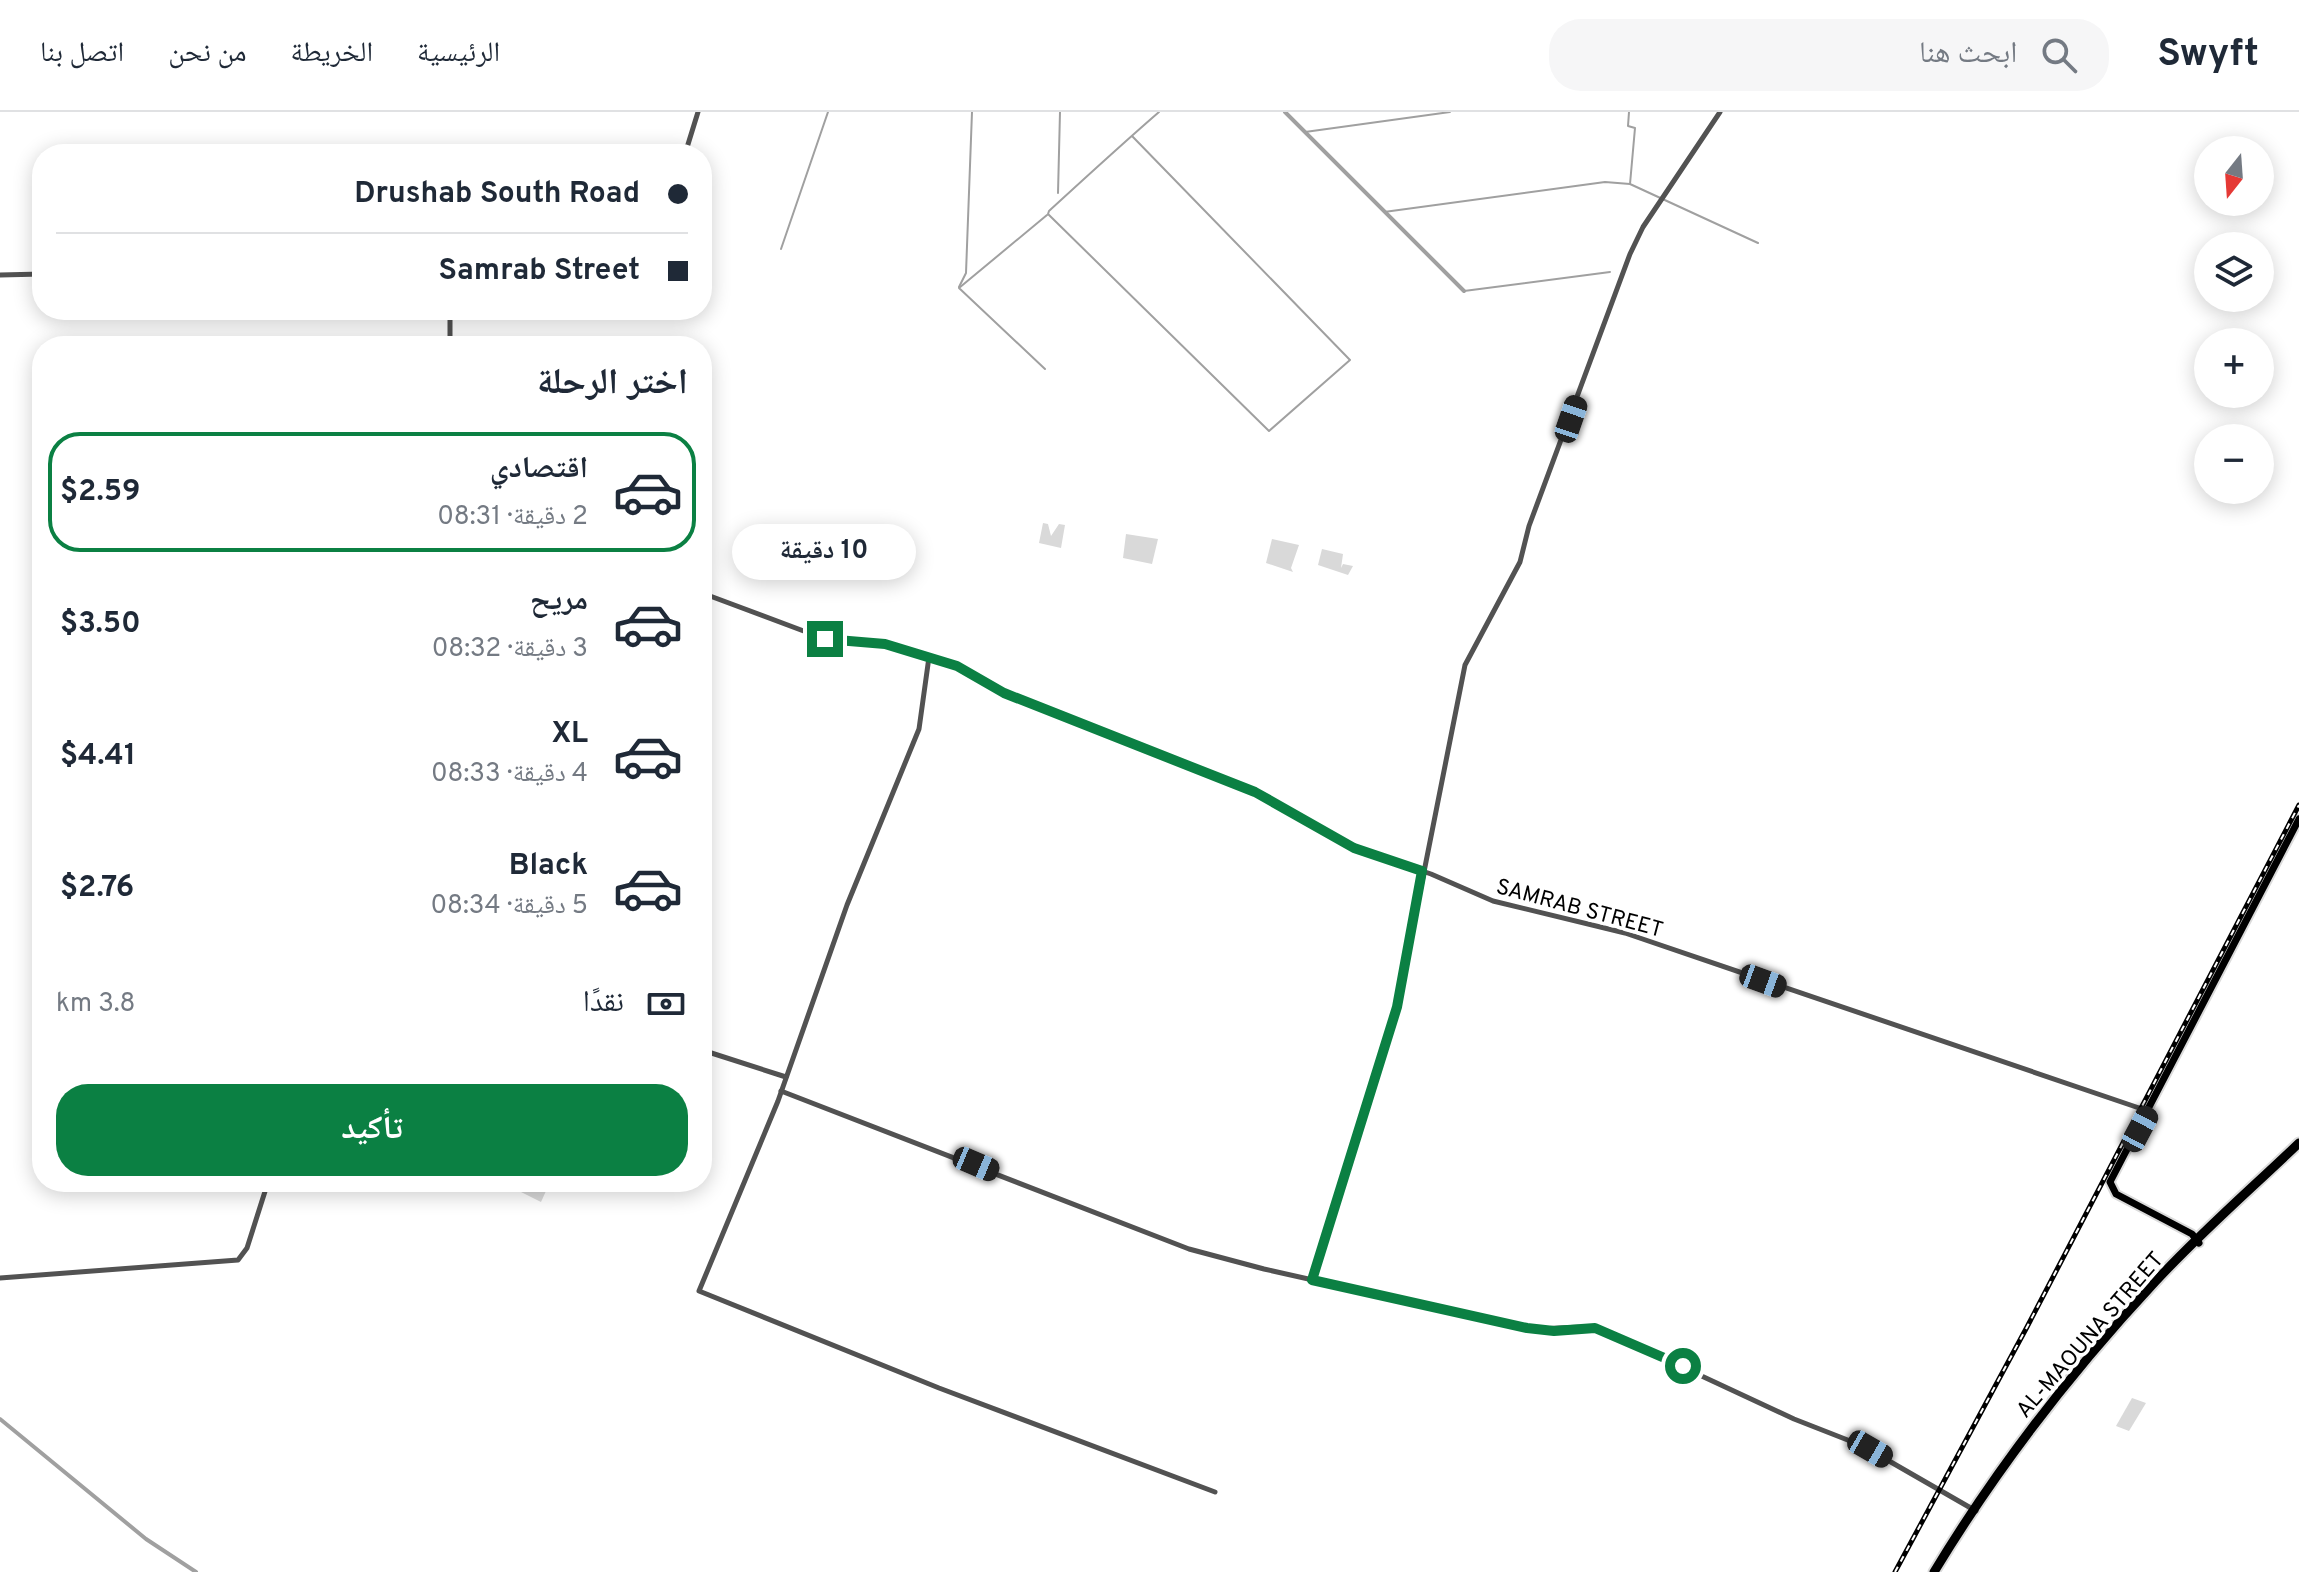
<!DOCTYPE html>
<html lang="ar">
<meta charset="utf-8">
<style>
:root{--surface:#fff;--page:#f6f6f7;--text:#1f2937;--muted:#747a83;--line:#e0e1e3;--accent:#0b8043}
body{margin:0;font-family:Overpass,"Noto Naskh Arabic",sans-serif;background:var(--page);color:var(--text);direction:rtl;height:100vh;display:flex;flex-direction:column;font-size:30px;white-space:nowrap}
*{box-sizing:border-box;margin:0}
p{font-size:26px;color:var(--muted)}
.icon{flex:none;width:44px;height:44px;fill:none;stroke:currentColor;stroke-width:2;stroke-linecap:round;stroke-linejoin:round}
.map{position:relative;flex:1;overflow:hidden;direction:ltr}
.sheet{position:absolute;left:32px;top:224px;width:680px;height:856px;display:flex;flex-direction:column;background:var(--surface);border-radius:32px;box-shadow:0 4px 20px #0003;direction:rtl}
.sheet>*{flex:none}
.top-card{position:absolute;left:32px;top:32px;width:680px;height:176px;border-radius:32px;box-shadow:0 4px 20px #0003;direction:rtl;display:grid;align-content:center;height:176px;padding:0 24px;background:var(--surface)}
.needle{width:52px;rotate:197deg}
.buttons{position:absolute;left:2194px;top:24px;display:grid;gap:16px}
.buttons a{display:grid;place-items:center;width:80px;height:80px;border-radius:50%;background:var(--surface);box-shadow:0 4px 20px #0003;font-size:40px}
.end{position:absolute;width:36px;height:36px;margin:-18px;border:10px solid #0b8043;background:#fff;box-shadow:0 0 0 4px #fff}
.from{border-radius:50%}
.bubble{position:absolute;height:56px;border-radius:28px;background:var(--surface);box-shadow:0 4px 20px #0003;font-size:26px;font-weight:700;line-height:56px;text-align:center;direction:rtl}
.car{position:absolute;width:24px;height:48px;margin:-24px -12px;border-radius:10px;box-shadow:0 0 6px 2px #0007;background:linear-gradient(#222 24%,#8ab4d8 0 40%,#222 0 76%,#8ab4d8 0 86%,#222 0)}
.top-card b{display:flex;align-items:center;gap:28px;height:76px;font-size:30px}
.top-card b+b{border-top:2px solid var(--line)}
.top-card i{width:20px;height:20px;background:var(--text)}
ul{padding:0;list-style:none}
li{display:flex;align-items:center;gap:24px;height:120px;margin:0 16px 12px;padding:0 8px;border:4px solid transparent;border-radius:32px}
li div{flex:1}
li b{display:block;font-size:30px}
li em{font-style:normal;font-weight:700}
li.current{border-color:var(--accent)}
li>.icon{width:72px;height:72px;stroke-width:1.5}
h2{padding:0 24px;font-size:36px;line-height:96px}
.pay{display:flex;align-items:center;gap:20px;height:88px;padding:0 24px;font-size:30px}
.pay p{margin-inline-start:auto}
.primary-button{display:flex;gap:16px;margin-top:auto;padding:16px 24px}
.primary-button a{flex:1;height:92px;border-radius:32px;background:var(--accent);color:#fff;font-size:32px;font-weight:700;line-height:92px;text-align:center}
header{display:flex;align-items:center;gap:48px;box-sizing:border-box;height:112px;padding:0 40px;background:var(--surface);border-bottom:2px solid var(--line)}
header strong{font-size:38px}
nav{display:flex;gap:44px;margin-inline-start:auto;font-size:28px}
.search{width:560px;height:72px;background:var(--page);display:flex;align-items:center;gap:20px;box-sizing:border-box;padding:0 28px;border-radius:32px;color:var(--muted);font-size:30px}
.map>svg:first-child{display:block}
.green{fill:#d9d9d9}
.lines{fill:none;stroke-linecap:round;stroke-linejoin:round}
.stream{stroke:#a0a0a0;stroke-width:2}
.canal{stroke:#a0a0a0;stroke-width:4}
.major-casing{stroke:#dbdbdb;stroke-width:11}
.highway-casing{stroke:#dbdbdb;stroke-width:13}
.minor{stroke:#525252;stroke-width:5}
.major{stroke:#000;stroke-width:7}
.highway{stroke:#000;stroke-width:9}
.rail-casing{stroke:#000;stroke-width:5}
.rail{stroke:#fff;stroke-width:2;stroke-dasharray:6;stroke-linecap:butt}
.route{stroke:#0b8043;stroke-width:10}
.labels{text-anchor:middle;stroke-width:7;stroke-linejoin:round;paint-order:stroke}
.street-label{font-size:22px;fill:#000;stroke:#fff}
</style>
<header>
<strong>Swyft</strong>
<div class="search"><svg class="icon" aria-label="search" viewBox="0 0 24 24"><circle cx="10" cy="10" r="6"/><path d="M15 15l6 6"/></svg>ابحث هنا</div>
<nav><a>الرئيسية</a><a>الخريطة</a><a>من نحن</a><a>اتصل بنا</a></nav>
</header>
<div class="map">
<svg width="2299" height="1460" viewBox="0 0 2299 1460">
<rect width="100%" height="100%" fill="#fff"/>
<!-- green -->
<g class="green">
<path d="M 1043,411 L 1048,412 L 1051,424 L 1059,412 L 1065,413 L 1061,436 L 1039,431 Z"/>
<path d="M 1126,422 L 1158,427 L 1152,452 L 1123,446 Z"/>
<path d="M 1272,427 L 1299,433 L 1291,456 L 1293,460 L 1266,451 Z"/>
<path d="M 1322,437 L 1343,442 L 1341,456 L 1343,452 L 1353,454 L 1348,463 L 1318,453 Z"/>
<path d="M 501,1070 L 550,1070 L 541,1090 Z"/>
<path d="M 2132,1286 L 2146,1291 L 2129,1319 L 2116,1314 Z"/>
</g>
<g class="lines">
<!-- stream -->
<g class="stream">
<path d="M 1629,0 L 1628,14 L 1635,16 L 1630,72 L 1758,131"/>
<path d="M 1305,20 L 1450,0"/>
<path d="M 1132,24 L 1350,248 L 1269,319 L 1048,102 L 1049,99 C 1085,66 1122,32 1159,0"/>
<path d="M 1058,81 L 1060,0"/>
<path d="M 1384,100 L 1605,70 L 1630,72"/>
<path d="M 781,137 L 828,0"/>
<path d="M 959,175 L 966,161 L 972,0"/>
<path d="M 1464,179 L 1610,160"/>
<path d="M 1045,257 L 959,176 L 1047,103"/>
</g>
<!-- canal -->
<g class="canal">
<path d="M 1285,0 L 1464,179"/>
<path d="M 0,1307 L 146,1427 L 196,1460"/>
</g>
<defs>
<path id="major" d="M 2199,1131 L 2192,1122 L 2116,1082 L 2110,1070 L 2299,707"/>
<path id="highway" d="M 1934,1460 C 1997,1356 2072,1259 2155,1170 C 2200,1121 2251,1077 2299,1031"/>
</defs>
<!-- major casing -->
<use href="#major" class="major-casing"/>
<!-- highway casing -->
<use href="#highway" class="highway-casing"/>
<!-- minor -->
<g class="minor">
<path d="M 685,42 L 698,0"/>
<path d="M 0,163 L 42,162"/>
<path d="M 450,198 L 450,234"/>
<path d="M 702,481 L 825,527 L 885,532 L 957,554 L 1004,581 L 1255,680 L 1354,736 L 1431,762 L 1493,789 L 1625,821 L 2148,999"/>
<path d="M 929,545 L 919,617 L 847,793 L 778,989 L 699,1179 L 939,1276 L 1215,1380"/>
<path d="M 702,938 L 786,965"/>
<path d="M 781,979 L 1189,1137 L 1264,1157 L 1527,1216 C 1553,1219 1580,1211 1605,1219 L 1794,1307 L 1863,1334 L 1976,1399"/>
<path d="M 0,1166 L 238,1148 L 247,1136 L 268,1070"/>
<path d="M 1312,1168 L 1398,891 L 1465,553 L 1520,450 L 1529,414 L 1630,142 L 1643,115 L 1720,0"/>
</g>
<!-- major -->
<use href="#major" class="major"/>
<!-- highway -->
<use href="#highway" class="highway"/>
<defs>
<path id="rail" d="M 1895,1460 L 2027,1215 L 2299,693"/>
</defs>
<!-- rail casing -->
<use href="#rail" class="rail-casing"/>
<!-- rail -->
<use href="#rail" class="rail"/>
</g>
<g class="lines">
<!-- route -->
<path class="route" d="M 825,527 L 885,532 L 957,554 L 1004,581 L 1255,680 L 1354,736 L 1422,759 L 1397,895 L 1312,1168 L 1527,1216 L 1554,1219 L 1595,1216 L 1683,1254"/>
</g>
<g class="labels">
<!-- street labels -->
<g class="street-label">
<text transform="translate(1580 795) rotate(15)" y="8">SAMRAB STREET</text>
<text transform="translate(2089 1222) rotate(-49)" y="8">AL-MAOUNA STREET</text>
</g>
</g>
</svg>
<div class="buttons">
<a><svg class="needle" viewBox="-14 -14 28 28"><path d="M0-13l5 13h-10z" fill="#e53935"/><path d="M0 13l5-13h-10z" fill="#747a83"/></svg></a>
<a><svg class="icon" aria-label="layers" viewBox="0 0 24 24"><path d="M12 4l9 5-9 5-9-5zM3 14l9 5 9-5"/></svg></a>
<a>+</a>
<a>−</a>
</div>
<i class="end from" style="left:1683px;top:1254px"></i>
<i class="end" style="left:825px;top:527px"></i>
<div class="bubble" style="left:732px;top:412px;width:184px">10 دقيقة</div>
<i class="car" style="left:1571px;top:307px;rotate:19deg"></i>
<i class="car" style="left:1763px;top:869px;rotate:110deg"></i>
<i class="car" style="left:2140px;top:1017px;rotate:28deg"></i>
<i class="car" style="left:976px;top:1052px;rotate:113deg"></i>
<i class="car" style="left:1870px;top:1337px;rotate:120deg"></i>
<div class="top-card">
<b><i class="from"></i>Drushab South Road</b>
<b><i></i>Samrab Street</b>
</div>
<section class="sheet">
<h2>اختر الرحلة</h2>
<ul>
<li class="current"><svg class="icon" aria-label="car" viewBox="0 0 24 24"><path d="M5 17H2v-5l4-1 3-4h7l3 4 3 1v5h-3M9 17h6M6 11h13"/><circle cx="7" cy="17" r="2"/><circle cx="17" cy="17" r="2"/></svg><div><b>اقتصادي</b><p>2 دقيقة · 08:31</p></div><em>$2.59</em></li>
<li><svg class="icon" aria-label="car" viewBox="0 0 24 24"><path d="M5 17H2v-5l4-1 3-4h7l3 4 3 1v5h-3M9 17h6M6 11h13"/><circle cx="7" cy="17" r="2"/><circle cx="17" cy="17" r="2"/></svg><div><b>مريح</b><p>3 دقيقة · 08:32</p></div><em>$3.50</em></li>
<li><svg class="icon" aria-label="car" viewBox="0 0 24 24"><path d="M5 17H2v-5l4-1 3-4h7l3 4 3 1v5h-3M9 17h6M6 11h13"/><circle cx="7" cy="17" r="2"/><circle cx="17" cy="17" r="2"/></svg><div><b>XL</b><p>4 دقيقة · 08:33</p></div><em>$4.41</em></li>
<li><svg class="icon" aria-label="car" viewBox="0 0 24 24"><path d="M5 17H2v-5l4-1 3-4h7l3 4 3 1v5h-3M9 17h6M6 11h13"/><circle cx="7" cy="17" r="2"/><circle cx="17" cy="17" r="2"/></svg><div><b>Black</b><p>5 دقيقة · 08:34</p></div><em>$2.76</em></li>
</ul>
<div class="pay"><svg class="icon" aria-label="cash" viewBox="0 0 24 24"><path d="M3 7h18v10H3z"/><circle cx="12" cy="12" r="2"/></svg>نقدًا<p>3.8 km</p></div>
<div class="primary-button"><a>تأكيد</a></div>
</section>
</div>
